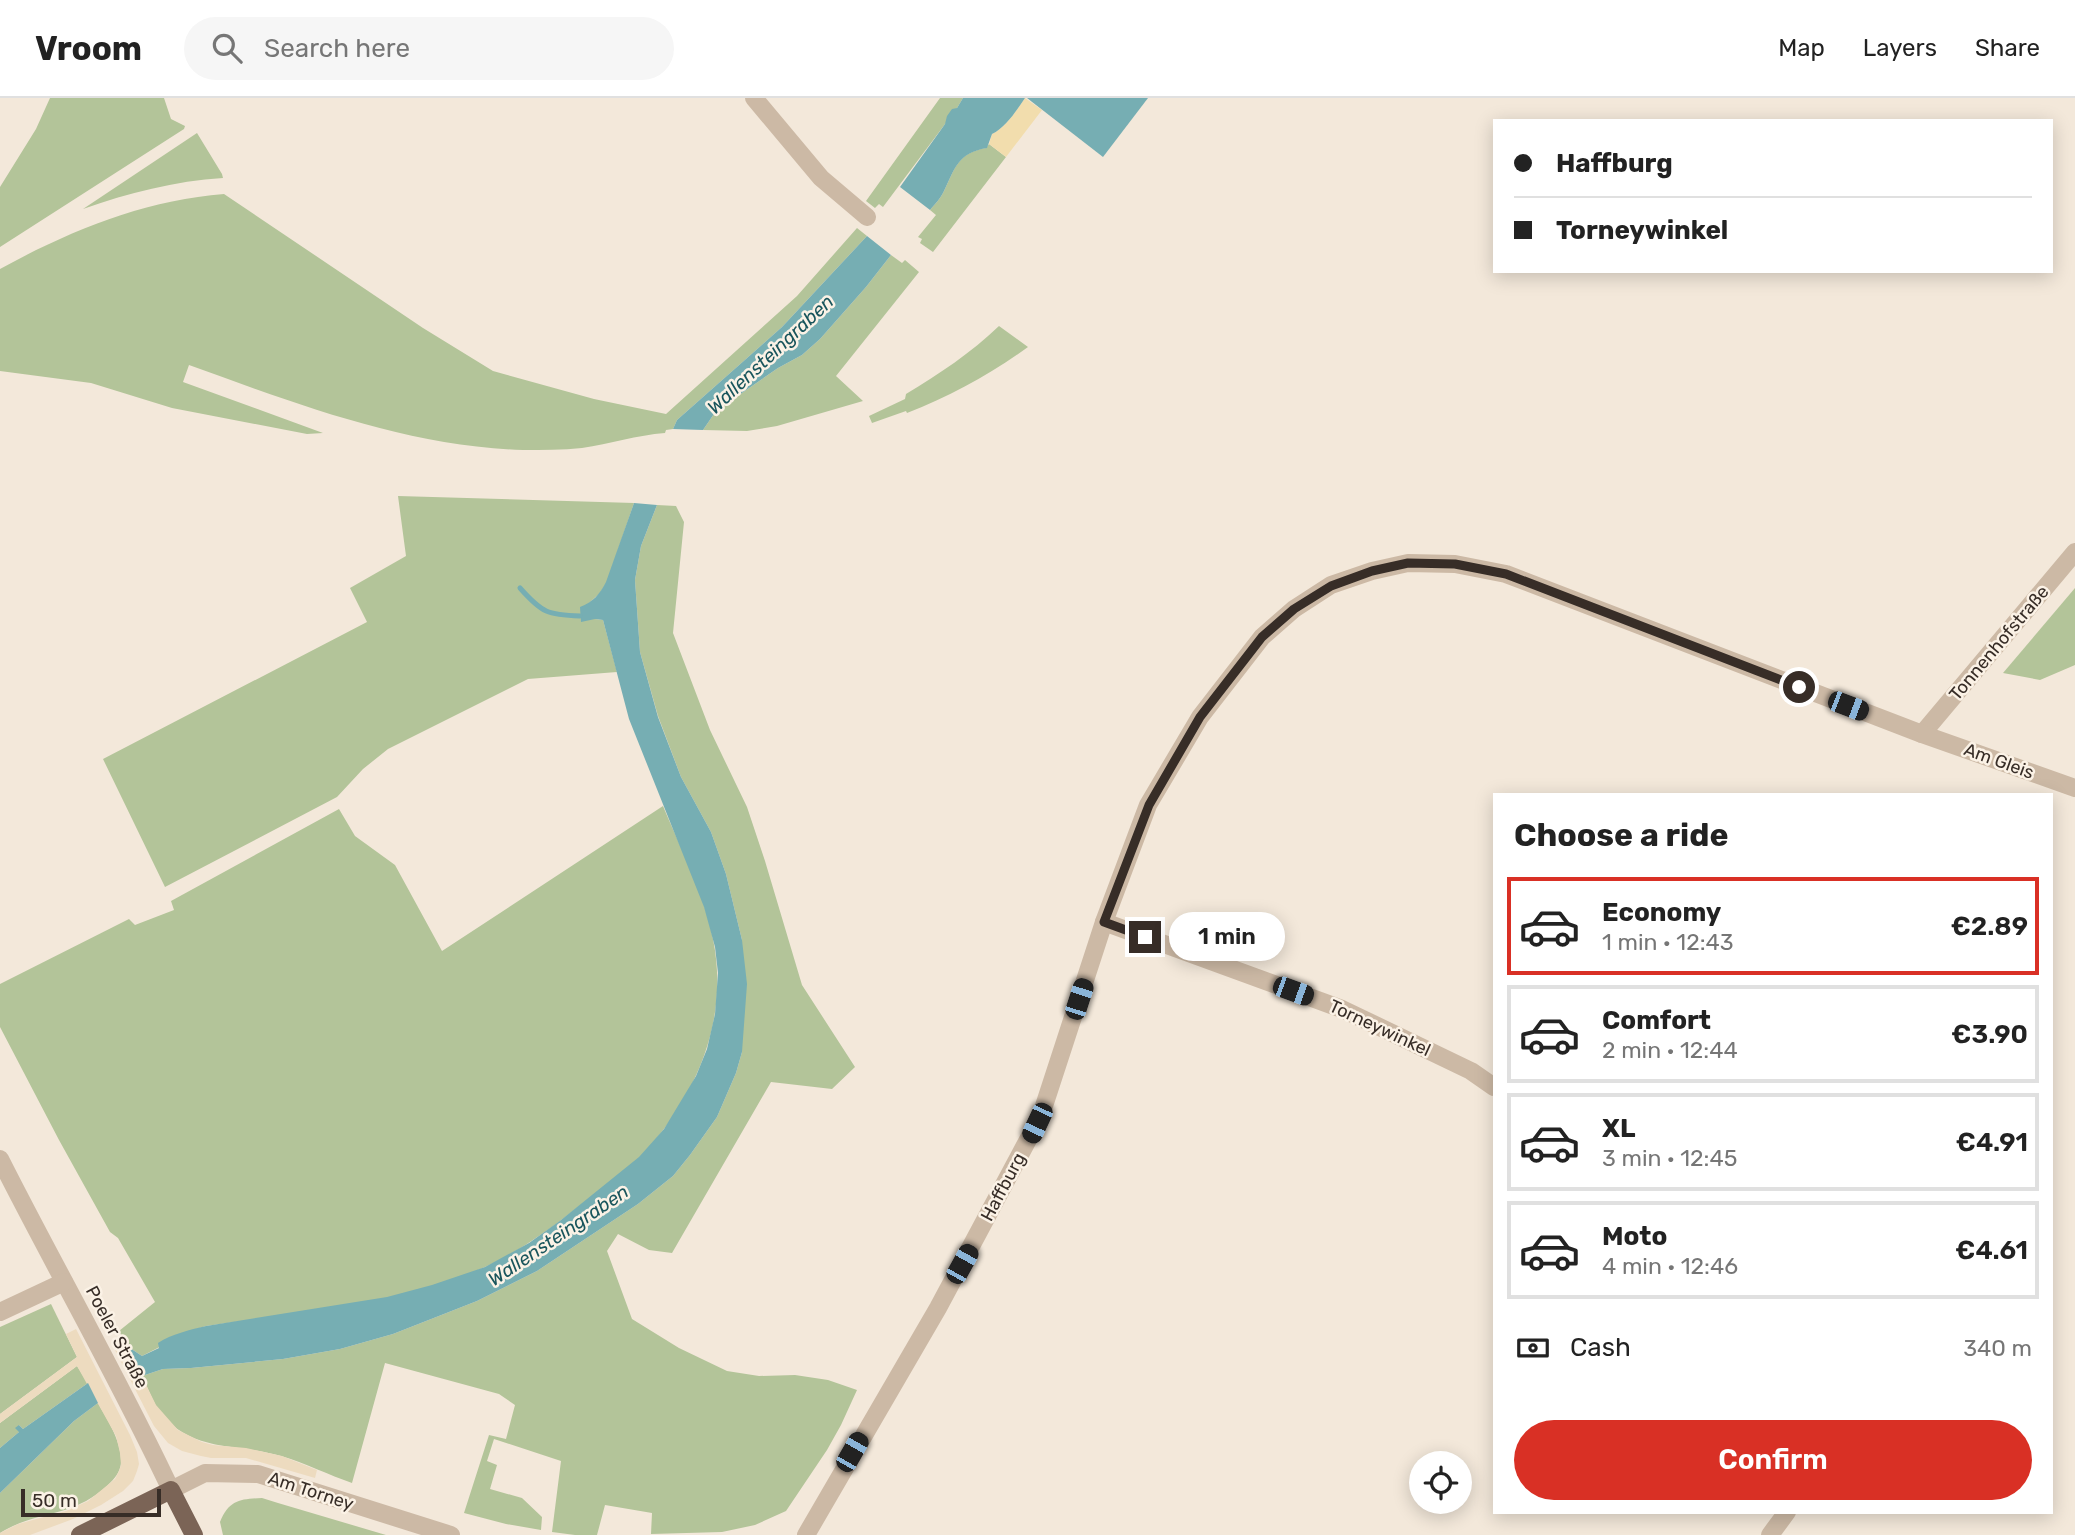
<!DOCTYPE html>
<meta charset="utf-8">
<style>
:root{--surface:#fff;--page:#f6f6f6;--text:#222;--muted:#767676;--line:#e0e0e0;--accent:#d93025}
body{margin:0;font-family:Rubik,sans-serif;background:var(--page);color:var(--text);height:100vh;display:flex;flex-direction:column;font-size:26px;white-space:nowrap}
*{box-sizing:border-box;margin:0}
p{font-size:23px;color:var(--muted)}
.icon{flex:none;width:38px;height:38px;fill:none;stroke:currentColor;stroke-width:2;stroke-linecap:round;stroke-linejoin:round}
.map{position:relative;flex:1;overflow:hidden}
.drawer{position:absolute;left:1493px;top:695px;width:560px;height:721px;display:flex;flex-direction:column;background:var(--surface);border-radius:0px;box-shadow:0 4px 18px #0003}
.drawer>*{flex:none}
.hud{position:absolute;left:1493px;top:21px;width:560px;height:154px;border-radius:0px;box-shadow:0 4px 18px #0003;display:grid;align-content:center;height:154px;padding:0 21px;background:var(--surface)}
.controls{position:absolute;left:1409px;top:1353px;display:grid;gap:14px}
.controls a{display:grid;place-items:center;width:63px;height:63px;border-radius:50%;background:var(--surface);box-shadow:0 4px 18px #0003;font-size:35px}
.scale{position:absolute;left:21px;bottom:18px;width:140px;box-sizing:border-box;padding-left:7px;border:4px solid #372d27;border-top:0;font-size:19px;line-height:24px;white-space:nowrap;color:#372d27;-webkit-text-stroke:5px #fbf2e6;paint-order:stroke}
.end{position:absolute;width:32px;height:32px;margin:-16px;border:9px solid #372d27;background:#fff;box-shadow:0 0 0 4px #fff}
.from{border-radius:50%}
.bubble{position:absolute;height:49px;border-radius:24px;background:var(--surface);box-shadow:0 4px 18px #0003;font-size:23px;font-weight:600;line-height:49px;text-align:center}
.car{position:absolute;width:21px;height:42px;margin:-21px -10px;border-radius:9px;box-shadow:0 0 5px 2px #0007;background:linear-gradient(#222 24%,#8ab4d8 0 40%,#222 0 76%,#8ab4d8 0 86%,#222 0)}
.hud b{display:flex;align-items:center;gap:24px;height:66px;font-size:26px}
.hud b+b{border-top:2px solid var(--line)}
.hud i{width:18px;height:18px;background:var(--text)}
ul{padding:0;list-style:none}
li{display:flex;align-items:center;gap:21px;height:98px;margin:0 14px 10px;padding:0 7px;border:4px solid var(--line);border-radius:0px}
li div{flex:1}
li b{display:block;font-size:26px}
li em{font-style:normal;font-weight:600}
li.current{border-color:var(--accent)}
li>.icon{width:63px;height:63px;stroke-width:1.5}
h2{padding:0 21px;font-size:32px;line-height:84px}
.pay{display:flex;align-items:center;gap:18px;height:77px;padding:0 21px;font-size:26px}
.pay p{margin-inline-start:auto}
.action{display:flex;gap:14px;margin-top:auto;padding:14px 21px}
.action a{flex:1;height:80px;border-radius:42px;background:var(--accent);color:#fff;font-size:28px;font-weight:600;line-height:80px;text-align:center}
header{display:flex;align-items:center;gap:42px;box-sizing:border-box;height:98px;padding:0 35px;background:var(--surface);border-bottom:2px solid var(--line)}
header strong{font-size:33px}
nav{display:flex;gap:38px;margin-inline-start:auto;font-size:24px}
.search{width:490px;height:63px;background:var(--page);display:flex;align-items:center;gap:18px;box-sizing:border-box;padding:0 24px;border-radius:38px;color:var(--muted);font-size:26px}
.map>svg:first-child{display:block}
.green{fill:#b3c499}
.sand{fill:#f2ddad}
.plaza{fill:#eddbbf}
.water{fill:#76aeb3}
.lines{fill:none;stroke-linecap:round;stroke-linejoin:round}
.stream{stroke:#76aeb3;stroke-width:5}
.minor{stroke:#ccb9a5;stroke-width:18}
.major{stroke:#7b6456;stroke-width:18}
.route{stroke:#372d27;stroke-width:9}
.labels{text-anchor:middle;stroke-width:5;stroke-linejoin:round;paint-order:stroke}
.street-label{font-size:18px;fill:#372d27;stroke:#fbf2e6}
.water-label{font-size:19px;font-style:italic;fill:#19555c;stroke:#fbf2e6}
</style>
<header>
<strong>Vroom</strong>
<div class="search"><svg class="icon" aria-label="search" viewBox="0 0 24 24"><circle cx="10" cy="10" r="6"/><path d="M15 15l6 6"/></svg>Search here</div>
<nav><a>Map</a><a>Layers</a><a>Share</a></nav>
</header>
<div class="map">
<svg width="2075" height="1437" viewBox="0 0 2075 1437">
<rect width="100%" height="100%" fill="#f3e8da"/>
<!-- green -->
<g class="green">
<path d="M 50,0 L 164,0 L 171,21 L 185,28 L 184,31 L 0,149 L 0,89 L 36,31 Z"/>
<path d="M 940,0 L 963,0 L 957,10 L 883,109 L 879,106 L 875,110 L 866,103 Z"/>
<path d="M 197,35 L 222,76 L 223,80 C 175,83 128,95 83,111 Z"/>
<path d="M 989,46 L 1006,59 L 933,154 L 920,145 L 922,141 L 918,139 L 936,117 L 930,112 C 935,106 941,100 944,93 C 955,71 957,55 986,50 Z"/>
<path d="M 224,96 L 423,230 L 493,273 L 594,301 L 666,316 L 797,198 L 857,130 L 867,138 L 782,229 L 677,322 L 673,331 L 666,332 L 665,335 C 637,337 610,346 582,350 C 563,352 542,352 523,352 C 406,348 297,306 189,267 L 183,284 L 323,335 L 307,336 L 172,310 L 91,285 L 0,273 L 0,171 C 69,133 145,102 224,96 Z"/>
<path d="M 891,157 L 902,165 L 905,162 L 919,174 L 836,278 L 863,303 L 777,328 L 747,333 L 703,332 L 716,313 L 778,270 L 802,257 L 820,241 L 866,189 Z"/>
<path d="M 999,228 L 1028,249 C 991,276 951,298 907,315 L 906,313 L 872,325 L 869,318 L 905,301 L 906,296 C 939,276 971,255 999,228 Z"/>
<path d="M 398,398 L 634,405 L 607,484 L 600,495 L 589,505 L 595,521 L 603,522 L 617,574 L 528,581 L 388,651 L 363,671 L 337,699 L 165,789 L 103,661 L 367,524 L 350,490 L 406,458 Z"/>
<path d="M 657,407 L 676,408 L 684,424 L 673,535 L 710,632 L 747,709 L 765,763 L 802,887 L 855,969 L 832,991 L 771,984 L 672,1155 L 649,1152 L 618,1136 L 607,1153 L 632,1221 L 679,1250 L 727,1273 L 759,1278 L 795,1277 L 828,1282 L 857,1292 L 841,1327 L 827,1352 L 786,1413 L 755,1427 L 722,1434 L 651,1436 L 652,1415 L 605,1407 L 597,1437 L 575,1437 L 552,1434 L 561,1363 L 494,1341 L 487,1363 L 497,1367 L 490,1391 L 522,1400 L 542,1419 L 541,1432 L 506,1426 L 464,1415 L 489,1337 L 506,1341 L 515,1307 L 499,1296 L 385,1265 L 352,1385 C 329,1377 305,1365 281,1358 C 234,1344 187,1356 156,1308 C 151,1299 147,1288 142,1278 L 163,1271 L 191,1270 L 283,1261 L 340,1251 L 393,1236 L 477,1203 L 537,1173 L 638,1106 L 673,1078 L 690,1057 L 717,1019 L 736,975 L 742,954 L 742,842 L 726,776 L 711,734 L 681,679 L 658,618 L 640,554 L 635,482 L 641,448 Z"/>
<path d="M 2075,490 L 2075,567 L 2040,582 L 2003,575 Z"/>
<path d="M 663,708 C 685,761 715,816 717,873 C 721,942 687,1011 640,1059 C 621,1077 599,1093 578,1109 C 549,1132 518,1154 485,1169 C 398,1207 298,1215 206,1228 L 193,1232 L 142,1258 L 127,1248 L 119,1233 L 155,1204 L 118,1140 L 110,1134 L 59,1042 L 0,929 L 0,886 L 129,821 L 135,827 L 174,812 L 171,803 L 339,711 L 355,738 L 395,767 L 442,853 Z"/>
<path d="M 51,1206 L 77,1259 L 0,1316 L 0,1229 Z"/>
<path d="M 77,1268 L 88,1285 L 23,1331 L 19,1327 L 19,1334 L 0,1350 L 0,1325 Z"/>
<path d="M 98,1305 C 108,1323 122,1344 121,1365 C 120,1375 114,1381 108,1387 C 77,1415 55,1412 20,1425 C 13,1428 6,1431 0,1435 L 0,1395 L 74,1323 Z"/>
<path d="M 262,1400 L 278,1405 L 386,1437 L 223,1437 L 220,1424 C 229,1402 240,1401 262,1400 Z"/>
</g>
<!-- sand -->
<path class="sand" d="M 1025,0 L 1042,12 L 1006,59 L 989,46 L 992,36 C 1006,29 1016,13 1025,0 Z"/>
<!-- plaza -->
<g class="plaza">
<path d="M 76,1231 L 130,1337 L 137,1354 L 139,1366 L 137,1373 L 133,1383 L 123,1393 L 101,1407 L 73,1421 L 30,1437 L 0,1437 L 0,1435 L 18,1426 L 66,1413 L 88,1403 L 115,1381 L 119,1373 L 121,1367 L 120,1355 L 116,1338 L 77,1268 L 0,1325 L 0,1316 L 77,1259 L 66,1236 Z"/>
<path d="M 127,1248 L 156,1307 L 178,1332 L 202,1344 L 213,1347 L 246,1350 L 282,1358 L 317,1372 L 315,1380 L 246,1360 L 211,1360 L 201,1358 L 182,1353 L 168,1345 L 154,1328 L 115,1252 Z"/>
</g>
<!-- water -->
<g class="water">
<path d="M 963,0 L 1025,0 C 1016,13 1006,29 992,36 L 987,50 C 957,55 955,71 944,93 C 941,100 935,106 930,112 L 900,89 L 945,26 L 947,18 L 952,11 L 957,10 Z"/>
<path d="M 1027,0 L 1148,0 L 1103,59 Z"/>
<path d="M 867,138 L 891,157 L 866,189 L 820,241 L 802,257 L 778,270 L 716,313 L 703,332 L 673,331 L 677,322 L 782,229 Z"/>
<path d="M 634,405 L 657,407 L 641,448 L 635,482 L 640,554 L 658,619 L 681,679 L 711,734 L 726,776 L 742,842 L 747,886 L 742,954 L 736,975 L 717,1019 L 690,1057 L 673,1078 L 638,1106 L 537,1173 L 477,1203 L 393,1236 L 340,1251 L 283,1261 L 191,1270 L 163,1271 L 142,1278 L 127,1248 L 142,1258 L 159,1250 L 158,1245 C 172,1236 189,1232 206,1228 L 387,1199 L 432,1187 L 485,1169 L 529,1145 L 561,1122 L 639,1059 L 664,1031 L 696,978 L 707,951 L 715,916 L 718,875 L 715,849 L 704,809 L 629,621 L 603,522 L 595,521 L 581,524 L 580,509 C 593,504 600,496 606,484 Z"/>
<path d="M 88,1285 L 98,1305 L 74,1323 L 0,1395 L 0,1350 L 19,1334 L 15,1330 L 19,1327 L 23,1331 Z"/>
</g>
<g class="lines">
<!-- stream -->
<path class="stream" d="M 520,490 C 542,515 548,517 580,518"/>
<!-- minor -->
<g class="minor">
<path d="M 754,0 L 821,80 L 867,119"/>
<path d="M 1922,636 L 2075,454"/>
<path d="M 1104,824 L 1342,911 L 1471,973 L 1494,989"/>
<path d="M 0,1061 C 56,1172 118,1279 171,1392 L 205,1375 L 258,1376 L 451,1437"/>
<path d="M 0,1214 L 64,1184"/>
<path d="M 806,1437 L 938,1210 L 1030,1038 L 1043,1011 L 1104,824 L 1148,707 L 1200,619 L 1262,539 L 1294,511 L 1331,487 L 1372,473 L 1408,465 L 1455,466 L 1506,476 L 1922,636 L 2075,690"/>
<path d="M 1770,1437 L 1787,1414"/>
</g>
<!-- major -->
<path class="major" d="M 80,1437 L 171,1392 L 194,1437"/>
</g>
<g class="lines">
<!-- route -->
<path class="route" d="M 1145,839 L 1104,824 L 1149,707 L 1200,619 L 1262,539 L 1294,511 L 1331,488 L 1372,473 L 1408,465 L 1455,466 L 1506,476 L 1799,589"/>
</g>
<g class="labels">
<!-- street labels -->
<g class="street-label">
<text transform="translate(1999 545) rotate(-50)" y="6">Tonnenhofstraße</text>
<text transform="translate(1999 663) rotate(20)" y="6">Am Gleis</text>
<text transform="translate(1380 930) rotate(25)" y="6">Torneywinkel</text>
<text transform="translate(1003 1089) rotate(-62)" y="6">Haffburg</text>
<text transform="translate(117 1239) rotate(62)" y="6">Poeler Straße</text>
<text transform="translate(311 1393) rotate(18)" y="6">Am Torney</text>
</g>
<!-- water labels -->
<g class="water-label">
<text transform="translate(770 256) rotate(-43)" y="7">Wallensteingraben</text>
<text transform="translate(558 1137) rotate(-34)" y="7">Wallensteingraben</text>
</g>
</g>
</svg>
<div class="controls">
<a><svg class="icon" aria-label="locate" viewBox="0 0 24 24"><circle cx="12" cy="12" r="6"/><path d="M12 2v4M12 18v4M2 12h4M18 12h4"/></svg></a>
</div>
<div class="scale">50 m</div>
<i class="end from" style="left:1799px;top:589px"></i>
<i class="end" style="left:1145px;top:839px"></i>
<div class="bubble" style="left:1169px;top:814px;width:116px">1 min</div>
<i class="car" style="left:1848px;top:608px;rotate:111deg"></i>
<i class="car" style="left:1293px;top:893px;rotate:110deg"></i>
<i class="car" style="left:1079px;top:901px;rotate:18deg"></i>
<i class="car" style="left:1037px;top:1025px;rotate:205deg"></i>
<i class="car" style="left:962px;top:1166px;rotate:29deg"></i>
<i class="car" style="left:852px;top:1354px;rotate:30deg"></i>
<div class="hud">
<b><i class="from"></i>Haffburg</b>
<b><i></i>Torneywinkel</b>
</div>
<section class="drawer">
<h2>Choose a ride</h2>
<ul>
<li class="current"><svg class="icon" aria-label="car" viewBox="0 0 24 24"><path d="M5 17H2v-5l4-1 3-4h7l3 4 3 1v5h-3M9 17h6M6 11h13"/><circle cx="7" cy="17" r="2"/><circle cx="17" cy="17" r="2"/></svg><div><b>Economy</b><p>1 min · 12:43</p></div><em>€2.89</em></li>
<li><svg class="icon" aria-label="car" viewBox="0 0 24 24"><path d="M5 17H2v-5l4-1 3-4h7l3 4 3 1v5h-3M9 17h6M6 11h13"/><circle cx="7" cy="17" r="2"/><circle cx="17" cy="17" r="2"/></svg><div><b>Comfort</b><p>2 min · 12:44</p></div><em>€3.90</em></li>
<li><svg class="icon" aria-label="car" viewBox="0 0 24 24"><path d="M5 17H2v-5l4-1 3-4h7l3 4 3 1v5h-3M9 17h6M6 11h13"/><circle cx="7" cy="17" r="2"/><circle cx="17" cy="17" r="2"/></svg><div><b>XL</b><p>3 min · 12:45</p></div><em>€4.91</em></li>
<li><svg class="icon" aria-label="car" viewBox="0 0 24 24"><path d="M5 17H2v-5l4-1 3-4h7l3 4 3 1v5h-3M9 17h6M6 11h13"/><circle cx="7" cy="17" r="2"/><circle cx="17" cy="17" r="2"/></svg><div><b>Moto</b><p>4 min · 12:46</p></div><em>€4.61</em></li>
</ul>
<div class="pay"><svg class="icon" aria-label="cash" viewBox="0 0 24 24"><path d="M3 7h18v10H3z"/><circle cx="12" cy="12" r="2"/></svg>Cash<p>340 m</p></div>
<div class="action"><a>Confirm</a></div>
</section>
</div>
